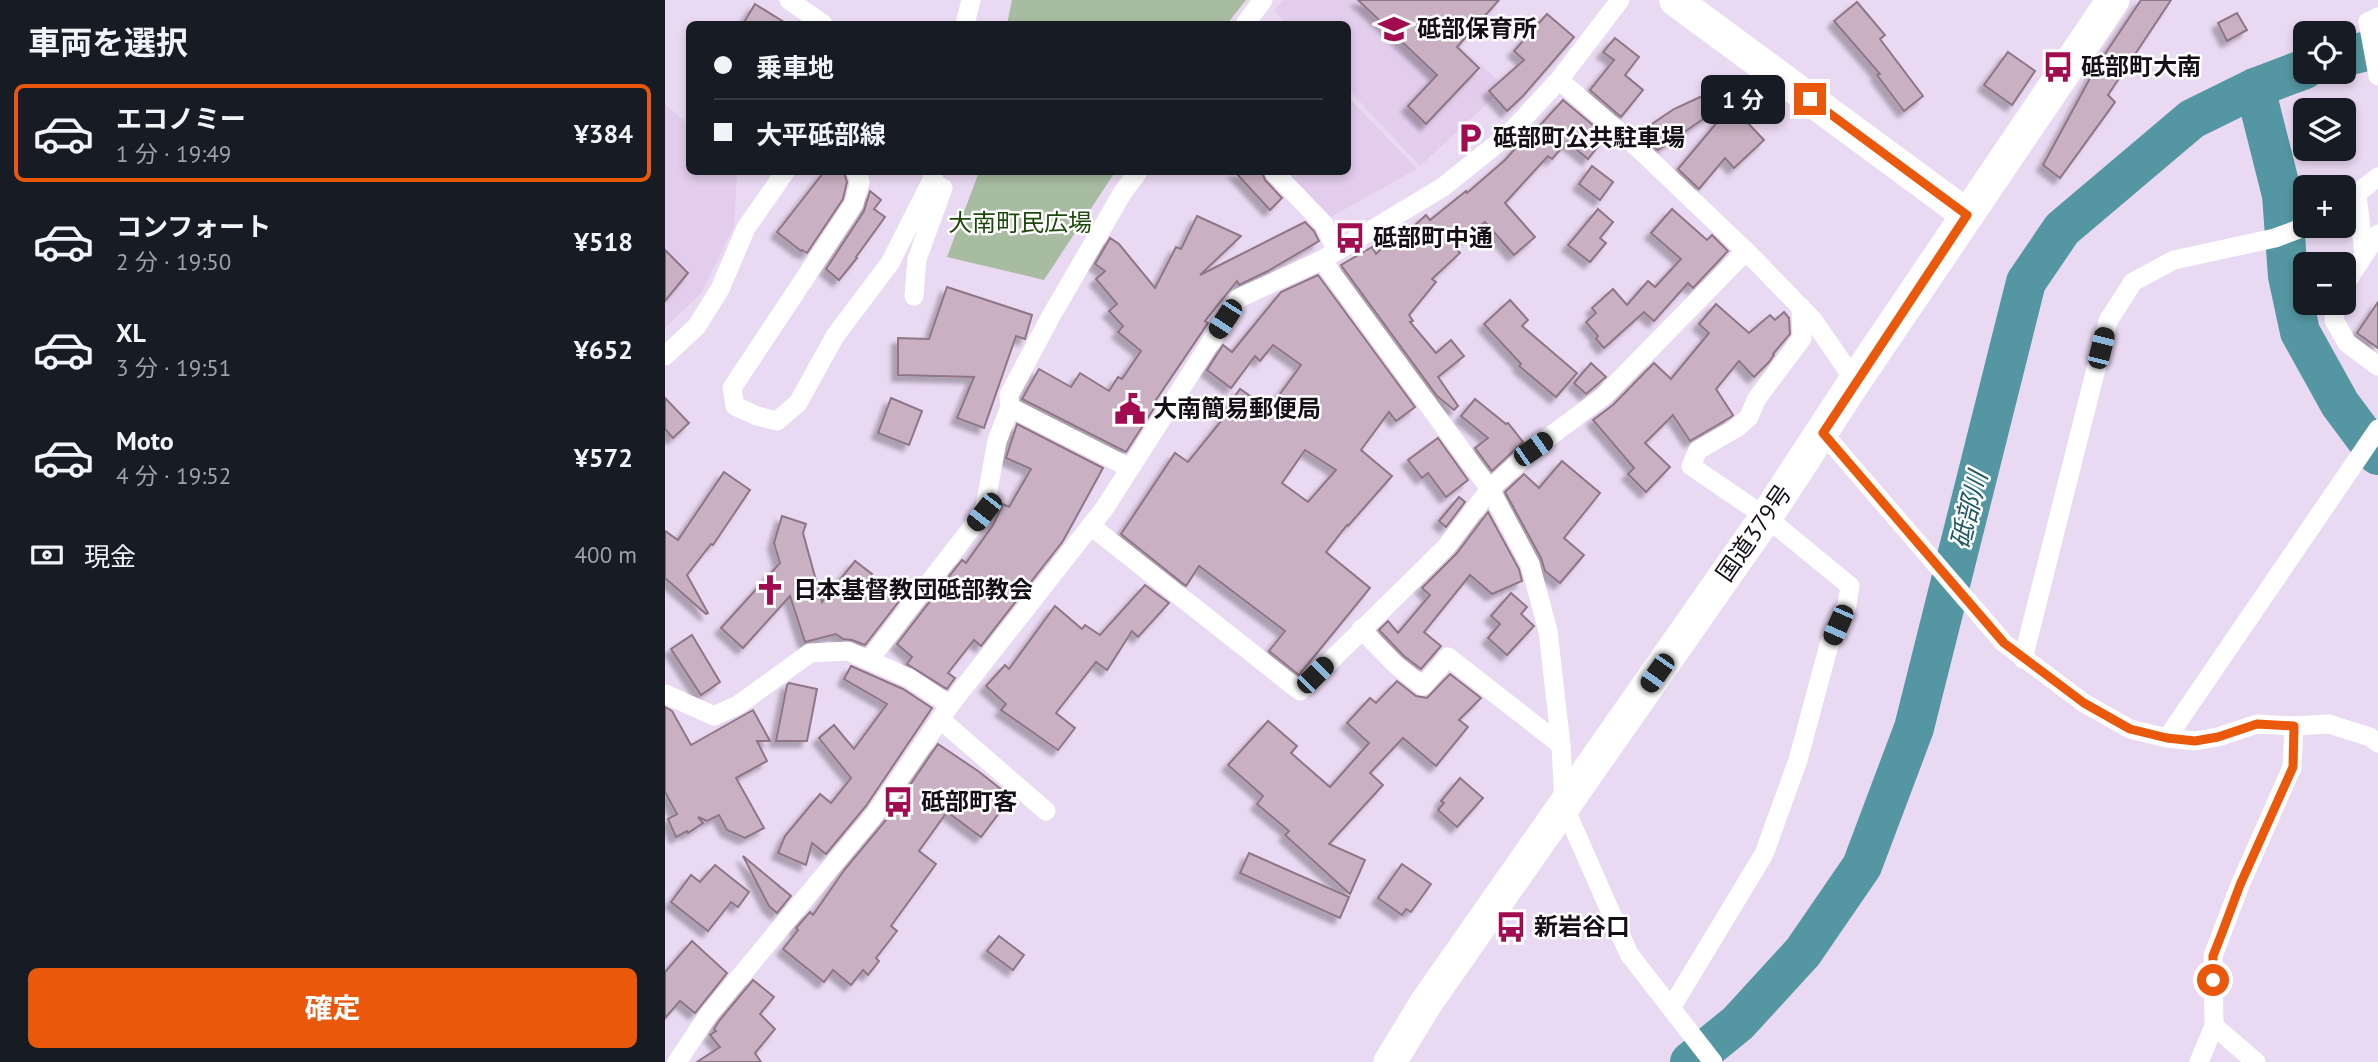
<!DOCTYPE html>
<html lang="ja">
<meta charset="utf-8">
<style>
:root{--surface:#171b24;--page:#242831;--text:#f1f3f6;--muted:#9ea1a6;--line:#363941;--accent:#ea580c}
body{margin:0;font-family:"PT Sans","Noto Sans JP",sans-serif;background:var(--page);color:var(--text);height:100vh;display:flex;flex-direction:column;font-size:26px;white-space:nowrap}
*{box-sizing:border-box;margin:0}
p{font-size:23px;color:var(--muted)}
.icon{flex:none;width:38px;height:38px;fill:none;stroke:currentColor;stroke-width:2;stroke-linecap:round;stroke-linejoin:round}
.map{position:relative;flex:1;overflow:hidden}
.details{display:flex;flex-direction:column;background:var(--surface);width:665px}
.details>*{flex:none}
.banner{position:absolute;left:21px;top:21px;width:665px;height:154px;border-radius:10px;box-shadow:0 4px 10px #0003;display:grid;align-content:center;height:154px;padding:0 28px;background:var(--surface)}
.buttons{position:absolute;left:1628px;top:21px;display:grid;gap:14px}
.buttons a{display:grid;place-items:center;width:63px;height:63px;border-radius:10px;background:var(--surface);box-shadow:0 4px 10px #0003;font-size:35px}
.end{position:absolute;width:32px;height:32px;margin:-16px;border:9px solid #ea580c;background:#fff;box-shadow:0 0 0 4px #fff}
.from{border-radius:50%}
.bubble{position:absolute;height:49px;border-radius:10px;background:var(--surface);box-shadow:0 4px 10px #0003;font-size:23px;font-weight:700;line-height:49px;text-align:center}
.car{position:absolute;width:21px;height:42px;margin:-21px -10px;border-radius:9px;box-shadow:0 0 5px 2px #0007;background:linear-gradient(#222 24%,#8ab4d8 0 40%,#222 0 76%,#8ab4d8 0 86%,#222 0)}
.banner b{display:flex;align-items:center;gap:24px;height:66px;font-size:26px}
.banner b+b{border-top:2px solid var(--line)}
.banner i{width:18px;height:18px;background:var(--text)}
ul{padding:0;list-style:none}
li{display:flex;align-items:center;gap:21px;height:98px;margin:0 14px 10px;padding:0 14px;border:4px solid transparent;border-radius:10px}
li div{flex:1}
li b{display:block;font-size:26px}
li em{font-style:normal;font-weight:700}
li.on{border-color:var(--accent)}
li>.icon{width:63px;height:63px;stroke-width:1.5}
h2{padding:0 28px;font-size:32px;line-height:84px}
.pay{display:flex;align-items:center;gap:18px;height:77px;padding:0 28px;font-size:26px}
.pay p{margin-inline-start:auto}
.action{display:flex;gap:14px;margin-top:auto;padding:14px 28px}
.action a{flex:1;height:80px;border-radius:10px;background:var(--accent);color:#fff;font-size:28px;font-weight:700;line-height:80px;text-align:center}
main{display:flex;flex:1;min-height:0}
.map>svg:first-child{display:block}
.built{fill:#e2cdec}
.green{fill:#a8bca2}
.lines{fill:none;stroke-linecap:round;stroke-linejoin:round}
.river{stroke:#5497a3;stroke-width:40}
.building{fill:#c9b0c2;stroke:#8e7687;stroke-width:2;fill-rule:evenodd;filter:url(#shadow)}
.minor{stroke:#fff;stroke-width:19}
.primary{stroke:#fff;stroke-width:32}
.trunk{stroke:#fff;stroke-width:33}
.route{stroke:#ea580c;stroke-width:9}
.labels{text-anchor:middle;stroke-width:5;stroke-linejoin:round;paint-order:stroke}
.poi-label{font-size:24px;font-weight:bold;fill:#150f17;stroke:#fff;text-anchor:start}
.park-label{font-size:24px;fill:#1d490d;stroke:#fff}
.street-label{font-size:24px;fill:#150f17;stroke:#fff}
.water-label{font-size:26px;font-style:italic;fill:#215a64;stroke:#fff}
</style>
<main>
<section class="details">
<h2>車両を選択</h2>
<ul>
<li class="on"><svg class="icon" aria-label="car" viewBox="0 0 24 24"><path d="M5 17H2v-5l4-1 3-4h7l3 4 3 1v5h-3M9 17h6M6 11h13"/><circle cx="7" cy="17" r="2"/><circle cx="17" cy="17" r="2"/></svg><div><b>エコノミー</b><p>1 分 · 19:49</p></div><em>¥384</em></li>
<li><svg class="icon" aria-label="car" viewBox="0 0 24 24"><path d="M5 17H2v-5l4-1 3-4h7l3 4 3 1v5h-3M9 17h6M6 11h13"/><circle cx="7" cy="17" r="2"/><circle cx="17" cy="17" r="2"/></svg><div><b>コンフォート</b><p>2 分 · 19:50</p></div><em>¥518</em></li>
<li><svg class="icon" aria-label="car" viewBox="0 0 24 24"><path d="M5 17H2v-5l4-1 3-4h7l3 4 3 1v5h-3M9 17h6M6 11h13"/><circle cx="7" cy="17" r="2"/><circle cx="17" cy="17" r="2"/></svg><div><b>XL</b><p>3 分 · 19:51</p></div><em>¥652</em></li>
<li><svg class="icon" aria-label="car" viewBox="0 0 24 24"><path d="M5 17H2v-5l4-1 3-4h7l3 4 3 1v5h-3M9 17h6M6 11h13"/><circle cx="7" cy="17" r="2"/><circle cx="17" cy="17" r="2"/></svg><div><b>Moto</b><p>4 分 · 19:52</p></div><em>¥572</em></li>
</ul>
<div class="pay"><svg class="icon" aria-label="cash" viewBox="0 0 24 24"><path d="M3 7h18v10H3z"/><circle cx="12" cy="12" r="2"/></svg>現金<p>400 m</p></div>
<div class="action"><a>確定</a></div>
</section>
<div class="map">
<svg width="1713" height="1062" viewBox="0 0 1713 1062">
<defs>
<filter id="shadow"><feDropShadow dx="-6" dy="6" stdDeviation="2" flood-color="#0004"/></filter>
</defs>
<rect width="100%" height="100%" fill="#ead9f2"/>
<!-- built -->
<g class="built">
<path d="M 619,0 L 745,0 L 840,87 L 755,166 L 683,89 L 682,24 L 622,24 L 609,10 Z"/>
<path d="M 683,97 L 752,169 L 664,218 L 620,172 L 682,172 Z"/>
<path d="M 0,104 L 24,125 L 24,172 L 72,172 L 69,226 L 37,292 L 0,328 Z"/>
</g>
<!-- green -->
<g class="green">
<path d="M 347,0 L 581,0 L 562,24 L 342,24 Z"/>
<path d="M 314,172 L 450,172 L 379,280 L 282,257 Z"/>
</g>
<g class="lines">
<!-- river -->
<g class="river">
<path d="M 1678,57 L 1713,48"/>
<path d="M 1590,88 L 1617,195 L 1623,276 L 1635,332 L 1675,404 L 1713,455"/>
<path d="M 1025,1062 L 1073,1023 L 1138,952 L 1197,866 L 1249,728 L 1361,282 L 1397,229 L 1527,119 L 1590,88 L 1640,69"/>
</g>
</g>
<!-- building -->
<g class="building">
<path d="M 693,0 L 834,0 L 792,47 L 814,68 L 761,124 L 743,106 L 772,75 Z"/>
<path d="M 1476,0 L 1506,0 L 1443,95 L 1450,102 L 1395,178 L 1378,165 L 1430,69 Z"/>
<path d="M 1192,2 L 1220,35 L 1215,39 L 1258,96 L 1239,111 L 1212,75 L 1215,74 L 1169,21 Z"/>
<path d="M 90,4 L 122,24 L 78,24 Z"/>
<path d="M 1572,13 L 1582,30 L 1562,41 L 1553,23 Z"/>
<path d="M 882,14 L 909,37 L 858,96 L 842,111 L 824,91 L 859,60 L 849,51 Z"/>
<path d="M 950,38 L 974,57 L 960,75 L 978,90 L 956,117 L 925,90 L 949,60 L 938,52 Z"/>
<path d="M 1343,52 L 1370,71 L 1347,105 L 1319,85 Z"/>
<path d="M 1048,91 L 1060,104 L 993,150 L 990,148 L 978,130 L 1009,109 Z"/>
<path d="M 898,100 L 941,136 L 923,159 L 902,142 L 887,159 L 883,156 L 840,203 L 870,237 L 849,255 L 820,222 L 790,247 L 795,253 L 767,279 L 771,282 L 744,315 L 748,321 L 745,322 L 771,353 L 786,340 L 799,356 L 773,377 L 793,406 L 789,410 L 772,396 L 676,265 L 707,247 L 711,254 L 731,235 L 735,239 L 761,215 L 765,220 L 801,191 L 802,193 L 840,160 L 857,141 L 859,143 Z"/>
<path d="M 1064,108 L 1076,122 L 1079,119 L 1099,140 L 1069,168 L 1060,158 L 1034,189 L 1013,169 Z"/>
<path d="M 927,166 L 948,182 L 935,200 L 914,184 Z"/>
<path d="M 159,172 L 179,172 L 182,182 L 178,199 L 142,253 L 137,250 L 136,251 L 112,232 Z"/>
<path d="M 570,172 L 597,172 L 600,180 L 617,198 L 605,210 Z"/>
<path d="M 205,191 L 216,200 L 209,209 L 220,217 L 191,257 L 192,258 L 174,280 L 161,269 L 199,211 Z"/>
<path d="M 933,209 L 948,222 L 935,238 L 941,243 L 925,262 L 903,245 Z"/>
<path d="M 1007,209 L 1042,240 L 1047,235 L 1063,251 L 1028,288 L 1023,283 L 989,321 L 979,312 L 939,348 L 931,339 L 933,336 L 921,322 L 931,313 L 927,308 L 948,289 L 962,305 L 983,281 L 990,287 L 1016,259 L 986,233 Z"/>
<path d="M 532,216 L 576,236 L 535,275 L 640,222 L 649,231 L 654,241 L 603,271 L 574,285 L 572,281 L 540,321 L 543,323 L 491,400 L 493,402 L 461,452 L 357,399 L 374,369 L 406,387 L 415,373 L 444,391 L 453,377 L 457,379 L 476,351 L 453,332 L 458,326 L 444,311 L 452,304 L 431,279 L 440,271 L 430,264 L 445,238 L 454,244 L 490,288 L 511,247 L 516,249 Z"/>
<path d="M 0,250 L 23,273 L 0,301 Z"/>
<path d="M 653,275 L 750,407 L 731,421 L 724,412 L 696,450 L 727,476 L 683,526 L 682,525 L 661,552 L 705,588 L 634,675 L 604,651 L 620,631 L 534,566 L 521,586 L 456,534 L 510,453 L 523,462 L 561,415 L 558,413 L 575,389 L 604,409 L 636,365 L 608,345 L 595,361 L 590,356 L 566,388 L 542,370 L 558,345 L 567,352 L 616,292 ZM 640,450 L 671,470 L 643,502 L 617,483 Z"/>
<path d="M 282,287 L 367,315 L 360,339 L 351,336 L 319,428 L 292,418 L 309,377 L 233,375 L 233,338 L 264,339 Z"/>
<path d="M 845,300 L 863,320 L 857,326 L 912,373 L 891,397 L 854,366 L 856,364 L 819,324 Z"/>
<path d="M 1713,302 L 1713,348 L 1692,333 Z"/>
<path d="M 1051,304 L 1084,333 L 1105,315 L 1110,320 L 1119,312 L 1124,318 L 1125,334 L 1108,354 L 1109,355 L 1104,362 L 1089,377 L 1074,361 L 1051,389 L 1068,415 L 1066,417 L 1025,441 L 1008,415 L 980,443 L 1005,467 L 981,492 L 963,474 L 969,468 L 928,420 L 948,405 L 989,363 L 1006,379 L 1044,333 L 1034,324 Z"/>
<path d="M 926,363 L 941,377 L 921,394 L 909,383 Z"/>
<path d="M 0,398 L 24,423 L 8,438 L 0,429 Z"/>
<path d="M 226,398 L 257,411 L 244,445 L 213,433 Z"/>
<path d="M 810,399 L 841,424 L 843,423 L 858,442 L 827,471 L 810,448 L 823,438 L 796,416 Z"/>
<path d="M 352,424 L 438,468 L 398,541 L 316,646 L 309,640 L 283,673 L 290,678 L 282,689 L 242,664 L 247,657 L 232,644 L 297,560 L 301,563 L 328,525 L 338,504 L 344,507 L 366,469 L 341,458 Z"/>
<path d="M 773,438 L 803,480 L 781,497 L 763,473 L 757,478 L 743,460 Z"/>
<path d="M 897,461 L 935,493 L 899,538 L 919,555 L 895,583 L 880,571 L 876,558 L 840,492 L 859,474 L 874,488 Z"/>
<path d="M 59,472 L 85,490 L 48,545 L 46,544 L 22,575 L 43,613 L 41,614 L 0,578 L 0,531 L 13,540 Z"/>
<path d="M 794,497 L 800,502 L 781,527 L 774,521 Z"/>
<path d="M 823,512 L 854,569 L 857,581 L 827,594 L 805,575 L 759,632 L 776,646 L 756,669 L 739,656 L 714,630 L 723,621 L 733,633 L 765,595 L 757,588 L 792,553 Z"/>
<path d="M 117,516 L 141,524 L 138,533 L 157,602 L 190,561 L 207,574 L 205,577 L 235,600 L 200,645 L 187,640 L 178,639 L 171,634 L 140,642 L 125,596 L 78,648 L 56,628 L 115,563 L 109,543 Z"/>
<path d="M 480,585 L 504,603 L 473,637 L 467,631 L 442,670 L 431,662 L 391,713 L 410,728 L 393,750 L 336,710 L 341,704 L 321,686 L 340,665 L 344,669 L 390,606 L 417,629 L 420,625 L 435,635 Z"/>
<path d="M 846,593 L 862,607 L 856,614 L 869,626 L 842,655 L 823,638 L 835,624 L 826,616 Z"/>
<path d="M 27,635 L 55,682 L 36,695 L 6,649 Z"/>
<path d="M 186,666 L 238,689 L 267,708 L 201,806 L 161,854 L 147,843 L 141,865 L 113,853 L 120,836 L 155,794 L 166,803 L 186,778 L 154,738 L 169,725 L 189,749 L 222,704 L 179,679 Z"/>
<path d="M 785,674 L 816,698 L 794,720 L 803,727 L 771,766 L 738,738 L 705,773 L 718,785 L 664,844 L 700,860 L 685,894 L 620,835 L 624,831 L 592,804 L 598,796 L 563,765 L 603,721 L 632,746 L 626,753 L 665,787 L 704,743 L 682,723 L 705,698 L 711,703 L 732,681 L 751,696 L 762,698 Z"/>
<path d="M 124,683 L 152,689 L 142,741 L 111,741 L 122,685 Z"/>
<path d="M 0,707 L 7,711 L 26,745 L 88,710 L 105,741 L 92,741 L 102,761 L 71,778 L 99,828 L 80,838 L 62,830 L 54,815 L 42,821 L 33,817 L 38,823 L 23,833 L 22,831 L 11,837 L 3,819 L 12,814 L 0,792 Z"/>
<path d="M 273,744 L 313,771 L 346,797 L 316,837 L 282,812 L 254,851 L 271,864 L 226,926 L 232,931 L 211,958 L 214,961 L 203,975 L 198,970 L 186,985 L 168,970 L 159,982 L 118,949 L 133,930 L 131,928 L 145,912 L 148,915 L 180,869 L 221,820 Z"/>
<path d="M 795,778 L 818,798 L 792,827 L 773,810 L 779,803 L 776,801 Z"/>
<path d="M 584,853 L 684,897 L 675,918 L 575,873 Z"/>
<path d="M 78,856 L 126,896 L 112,913 L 104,906 Z"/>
<path d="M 737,864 L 766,884 L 746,912 L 741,909 L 737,915 L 713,898 Z"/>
<path d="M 50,865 L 84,892 L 73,907 L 66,902 L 43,931 L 6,902 L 26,875 L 35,882 Z"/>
<path d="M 334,936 L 359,955 L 348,970 L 322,951 Z"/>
<path d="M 27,941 L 62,973 L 30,1013 L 15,1001 L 0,1018 L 0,972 Z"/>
<path d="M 88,980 L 109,997 L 95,1014 L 110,1029 L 90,1053 L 96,1062 L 32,1062 L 55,1047 L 45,1035 L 51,1031 L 49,1029 L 54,1021 Z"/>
</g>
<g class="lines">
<!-- minor -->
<g class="minor">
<path d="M 124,0 L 158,24"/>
<path d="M 1713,17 L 1703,22 L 1713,76"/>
<path d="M 300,24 L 306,0"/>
<path d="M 580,24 L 598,0"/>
<path d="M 894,80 L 973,148 L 1081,251 L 1148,320 L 1190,381"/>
<path d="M 191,172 L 195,181 L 189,204 L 67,388 L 70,406 L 92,416 L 112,421 L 133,403 L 170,336 L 225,263 L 266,182 L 269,172"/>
<path d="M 609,172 L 659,224 L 672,251"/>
<path d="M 1692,195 L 1699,254"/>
<path d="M 1678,204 L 1713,177"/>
<path d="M 657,260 L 825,489 L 865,564 L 883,631 L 896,745 L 899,806 L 964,954 L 1048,1062"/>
<path d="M 1678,287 L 1713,234"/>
<path d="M 249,296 L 252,259 L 278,188 L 266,182"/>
<path d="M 1670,303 L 1669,320 L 1682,343 L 1713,366"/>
<path d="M 0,356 L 32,326 L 55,289 L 81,228 L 120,172"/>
<path d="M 345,407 L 465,468"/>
<path d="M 1158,433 L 1339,643 L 1419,703 L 1465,729 L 1502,738 L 1530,741 L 1553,737 L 1592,724 L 1629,726 L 1664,724 L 1705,737 L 1713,743"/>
<path d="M 426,526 L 635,691 L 782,546 L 825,489 L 868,449 L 939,396 L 1081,251"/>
<path d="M 696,629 L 731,665 L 758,686 L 783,657 L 896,745"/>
<path d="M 1358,659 L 1443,321 L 1468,282 L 1509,260 L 1610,238 L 1642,226"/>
<path d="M 204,660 L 319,512 L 332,441 L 345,407 L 344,395 L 386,316 L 458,192 L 473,172"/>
<path d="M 0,694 L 49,716 L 73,705 L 145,653 L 183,651 L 244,678 L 285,705"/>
<path d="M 276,720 L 381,811"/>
<path d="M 1502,738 L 1713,429"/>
<path d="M 1006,1008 L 1099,854 L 1133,760 L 1164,645 L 1182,605 L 1185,586 L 1101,517 L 1026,466 L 1033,450 L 1073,427 L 1084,417 L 1091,400 L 1137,338 L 1136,307"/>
<path d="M 1549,1026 L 1591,1062"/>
<path d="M 12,1062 L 44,1014 L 211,813 L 285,705 L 439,509 L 574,298 L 657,260 L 778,187 L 844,134 L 894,80 L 955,0"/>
<path d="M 1534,1062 L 1549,1026 L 1548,956 L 1575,885 L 1627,767 L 1629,726"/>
</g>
<!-- primary -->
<path class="primary" d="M 1010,0 L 1302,215"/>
<!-- trunk -->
<path class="trunk" d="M 725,1062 L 761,1003 L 1101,517 L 1190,381 L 1448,0"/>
</g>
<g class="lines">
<!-- route -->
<path class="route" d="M 1145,99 L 1302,215 L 1158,433 L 1339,643 L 1419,703 L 1465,729 L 1502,738 L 1530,741 L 1553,737 L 1592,724 L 1629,726 L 1628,767 L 1575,885 L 1557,933 L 1548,956 L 1548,980"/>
</g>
<!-- icons -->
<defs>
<symbol id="school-bare" viewBox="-9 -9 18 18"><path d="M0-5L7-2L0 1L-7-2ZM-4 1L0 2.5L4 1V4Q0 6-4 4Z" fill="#a10b4f" stroke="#fff" stroke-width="2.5" paint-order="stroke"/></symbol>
<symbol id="bus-bare" viewBox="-9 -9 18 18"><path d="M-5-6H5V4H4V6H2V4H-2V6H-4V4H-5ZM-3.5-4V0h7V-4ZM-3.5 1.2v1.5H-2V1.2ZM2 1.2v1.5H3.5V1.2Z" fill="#a10b4f" stroke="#fff" stroke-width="2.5" paint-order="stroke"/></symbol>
<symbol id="parking-bare" viewBox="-9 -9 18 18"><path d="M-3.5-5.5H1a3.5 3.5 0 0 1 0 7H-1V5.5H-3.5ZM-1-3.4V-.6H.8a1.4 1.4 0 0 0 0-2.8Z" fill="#a10b4f" stroke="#fff" stroke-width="2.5" paint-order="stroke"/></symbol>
<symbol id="civic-bare" viewBox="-9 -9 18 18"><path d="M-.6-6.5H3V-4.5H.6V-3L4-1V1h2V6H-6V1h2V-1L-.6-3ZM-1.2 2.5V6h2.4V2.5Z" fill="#a10b4f" stroke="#fff" stroke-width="2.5" paint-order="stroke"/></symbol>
<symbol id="church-bare" viewBox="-9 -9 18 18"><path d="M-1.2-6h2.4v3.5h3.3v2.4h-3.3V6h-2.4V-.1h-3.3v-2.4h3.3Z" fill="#a10b4f" stroke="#fff" stroke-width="2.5" paint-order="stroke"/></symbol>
</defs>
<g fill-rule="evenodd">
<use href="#school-bare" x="707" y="7" width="44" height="44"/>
<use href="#bus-bare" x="1371" y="45" width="44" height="44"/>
<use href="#parking-bare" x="783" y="116" width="44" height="44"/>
<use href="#bus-bare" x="663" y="216" width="44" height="44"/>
<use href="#civic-bare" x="443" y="387" width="44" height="44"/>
<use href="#church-bare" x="83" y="568" width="44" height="44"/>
<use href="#bus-bare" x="211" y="780" width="44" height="44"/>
<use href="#bus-bare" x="824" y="905" width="44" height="44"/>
</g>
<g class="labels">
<!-- poi labels -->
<g class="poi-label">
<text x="752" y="37">砥部保育所</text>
<text x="1416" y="75">砥部町大南</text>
<text x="828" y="146">砥部町公共駐車場</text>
<text x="708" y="246">砥部町中通</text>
<text x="488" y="417">大南簡易郵便局</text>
<text x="128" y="598">日本基督教団砥部教会</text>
<text x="256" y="810">砥部町客</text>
<text x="869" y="935">新岩谷口</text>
</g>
<!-- park labels -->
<g class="park-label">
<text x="355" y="231">大南町民広場</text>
</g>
<!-- street labels -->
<g class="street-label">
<text transform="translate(1089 533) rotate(-55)" y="8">国道379号</text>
</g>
<!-- water labels -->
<g class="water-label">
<text transform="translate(1304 510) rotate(-76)" y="9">砥部川</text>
</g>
</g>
</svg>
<div class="buttons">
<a><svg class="icon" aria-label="locate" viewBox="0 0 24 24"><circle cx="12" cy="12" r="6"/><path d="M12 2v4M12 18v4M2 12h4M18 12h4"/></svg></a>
<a><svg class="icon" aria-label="layers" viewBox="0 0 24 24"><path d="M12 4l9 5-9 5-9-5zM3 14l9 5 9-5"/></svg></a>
<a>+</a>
<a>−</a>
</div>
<i class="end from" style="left:1548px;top:980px"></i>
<i class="end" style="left:1145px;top:99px"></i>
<div class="bubble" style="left:1036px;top:75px;width:84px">1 分</div>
<i class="car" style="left:560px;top:319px;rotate:213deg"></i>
<i class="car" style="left:1436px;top:348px;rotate:14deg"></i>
<i class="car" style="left:868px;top:449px;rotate:55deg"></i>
<i class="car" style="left:319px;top:512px;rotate:218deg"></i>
<i class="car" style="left:1173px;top:625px;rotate:204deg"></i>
<i class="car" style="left:992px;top:673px;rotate:215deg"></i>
<i class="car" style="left:650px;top:675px;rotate:45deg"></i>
<div class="banner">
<b><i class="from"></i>乗車地</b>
<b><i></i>大平砥部線</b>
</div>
</div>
</main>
